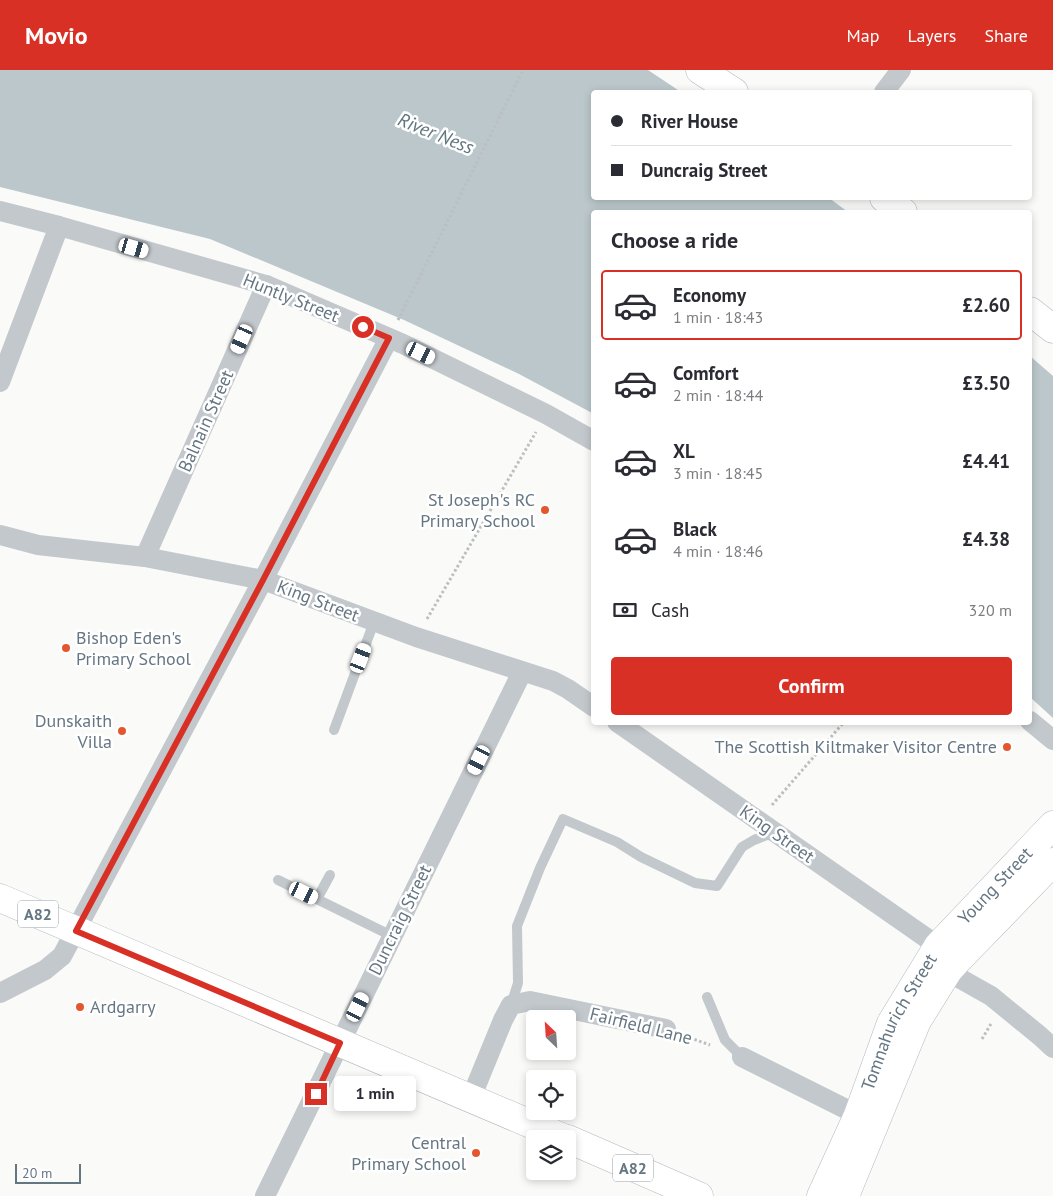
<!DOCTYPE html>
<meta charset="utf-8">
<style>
:root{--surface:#fff;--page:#f2f2f3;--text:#2b2b33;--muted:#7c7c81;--line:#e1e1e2;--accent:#d93025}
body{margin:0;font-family:"PT Sans",sans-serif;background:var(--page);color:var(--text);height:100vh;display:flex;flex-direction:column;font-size:19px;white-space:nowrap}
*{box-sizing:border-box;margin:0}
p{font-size:16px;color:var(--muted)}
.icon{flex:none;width:28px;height:28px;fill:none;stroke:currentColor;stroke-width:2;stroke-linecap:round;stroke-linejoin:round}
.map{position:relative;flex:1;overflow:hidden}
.side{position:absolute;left:591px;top:140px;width:441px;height:515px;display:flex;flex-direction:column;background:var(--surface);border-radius:5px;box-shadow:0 2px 8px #0003}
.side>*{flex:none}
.hud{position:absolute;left:591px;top:20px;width:441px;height:110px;border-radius:5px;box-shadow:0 2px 8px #0003;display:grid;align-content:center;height:110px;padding:0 20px;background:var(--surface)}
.needle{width:32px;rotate:335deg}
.tools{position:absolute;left:526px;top:940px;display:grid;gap:10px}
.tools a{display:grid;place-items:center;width:50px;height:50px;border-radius:5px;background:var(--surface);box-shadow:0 2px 8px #0003;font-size:25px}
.scale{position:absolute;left:15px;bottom:12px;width:66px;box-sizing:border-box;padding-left:5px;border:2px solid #657683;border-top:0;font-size:14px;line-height:18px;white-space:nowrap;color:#657683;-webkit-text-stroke:4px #fff;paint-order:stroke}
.end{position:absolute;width:22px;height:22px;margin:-11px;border:6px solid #d93025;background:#fff;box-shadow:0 0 0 2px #fff}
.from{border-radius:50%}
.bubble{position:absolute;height:35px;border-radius:5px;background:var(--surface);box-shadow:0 2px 8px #0003;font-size:16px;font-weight:700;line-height:35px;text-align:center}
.car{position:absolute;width:15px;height:30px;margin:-15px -8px;border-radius:6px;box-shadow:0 0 4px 1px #0007;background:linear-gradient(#fff 24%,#345 0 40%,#fff 0 76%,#345 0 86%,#fff 0)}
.hud b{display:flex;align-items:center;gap:18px;height:48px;font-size:19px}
.hud b+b{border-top:1px solid var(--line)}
.hud i{width:12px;height:12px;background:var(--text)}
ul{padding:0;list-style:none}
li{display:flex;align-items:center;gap:15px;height:70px;margin:0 10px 8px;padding:0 10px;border:2px solid transparent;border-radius:5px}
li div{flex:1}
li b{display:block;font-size:19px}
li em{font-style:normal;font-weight:700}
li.active{border-color:var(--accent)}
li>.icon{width:45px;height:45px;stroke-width:1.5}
h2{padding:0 20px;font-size:22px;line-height:60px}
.pay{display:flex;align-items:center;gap:12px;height:55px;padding:0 20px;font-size:19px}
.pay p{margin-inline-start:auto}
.button{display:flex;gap:10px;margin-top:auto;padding:10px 20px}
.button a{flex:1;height:58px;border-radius:5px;background:var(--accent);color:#fff;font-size:20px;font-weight:700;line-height:58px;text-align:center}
header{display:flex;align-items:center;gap:30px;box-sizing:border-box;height:70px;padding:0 25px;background:var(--accent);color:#fff}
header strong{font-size:24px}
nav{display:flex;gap:28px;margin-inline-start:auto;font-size:18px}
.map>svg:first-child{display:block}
.water{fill:#bbc7cb}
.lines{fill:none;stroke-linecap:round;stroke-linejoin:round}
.secondary-casing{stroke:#b3babf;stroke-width:29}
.trunk-casing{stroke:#b4b9bd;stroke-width:29}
.path{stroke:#bbbfc2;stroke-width:3;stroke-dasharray:2.5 2.5;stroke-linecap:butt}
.service{stroke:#c3c8cc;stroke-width:10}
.minor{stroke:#c3c8cc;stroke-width:20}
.secondary{stroke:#fff;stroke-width:28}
.trunk{stroke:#fff;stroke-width:28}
.route{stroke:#d93025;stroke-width:6}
.poi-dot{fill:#e4572e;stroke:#fff;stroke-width:2}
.labels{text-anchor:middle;stroke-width:5;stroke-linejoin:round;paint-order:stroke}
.shield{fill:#fff;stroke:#939fa8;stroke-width:1}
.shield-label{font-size:16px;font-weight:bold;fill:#657683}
.street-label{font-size:18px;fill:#657683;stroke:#fff}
.poi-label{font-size:18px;fill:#657683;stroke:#fff;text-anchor:end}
.water-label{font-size:19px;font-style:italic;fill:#60757c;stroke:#fff}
</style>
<header>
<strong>Movio</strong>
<nav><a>Map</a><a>Layers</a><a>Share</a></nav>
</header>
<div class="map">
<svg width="1053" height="1126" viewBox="0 0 1053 1126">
<rect width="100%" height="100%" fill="#fafaf8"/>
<!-- water -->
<g class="water">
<path d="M 0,0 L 648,0 L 681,22 L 594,22 L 594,128 L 829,128 L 848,142 L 594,142 L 594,344 L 519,304 L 404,250 L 210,169 L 0,117 Z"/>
<path d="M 1030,286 L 1053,306 L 1053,648 L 1030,627 Z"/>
</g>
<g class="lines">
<defs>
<g id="secondary">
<path d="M 700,0 L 734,22"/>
<path d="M 884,128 L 903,142"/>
<path d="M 1030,241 L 1053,259"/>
<path id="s1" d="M 821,1126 L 858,1045 L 891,953 L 938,876 L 1053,755"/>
<path d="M 845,1126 L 917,951 L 948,901 L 957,891 L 1053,792"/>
</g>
<g id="trunk">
<path d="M 0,828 L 566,1069"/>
<path d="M 568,1069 L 699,1126"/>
</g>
</defs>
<!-- secondary casing -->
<use href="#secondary" class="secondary-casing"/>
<!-- trunk casing -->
<use href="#trunk" class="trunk-casing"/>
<!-- path -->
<g class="path">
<path d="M 398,250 L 523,0"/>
<path d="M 427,549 L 536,362"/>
<path d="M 772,735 L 844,652"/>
<path d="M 685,966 L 710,975"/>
<path d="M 982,969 L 992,952"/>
</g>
<!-- service -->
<g class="service">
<path d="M 334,660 L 374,552"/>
<path d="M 278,810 L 392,866"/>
<path d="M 317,829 L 330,805"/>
<path d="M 707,927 L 725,970 L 742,987"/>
<path d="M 511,935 L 518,913 L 517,856 L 540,798 L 563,749 L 617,772 L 641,787 L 695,813 L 717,816 L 742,777 L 754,770 L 774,762"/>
</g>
<!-- minor -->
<g class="minor">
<path d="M 884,22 L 901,0"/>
<path d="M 0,141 L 59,156 L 266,215 L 403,274 L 546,344 L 594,371"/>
<path d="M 0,312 L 59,156"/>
<path d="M 0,465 L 38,475 L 145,487 L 263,510 L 416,567 L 553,611 L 568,619 L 594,637"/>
<path d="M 145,487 L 266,215"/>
<path d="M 1030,651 L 1053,670"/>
<path d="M 617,652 L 938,876"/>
<path d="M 936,895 L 991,926 L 1040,966 L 1053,978"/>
<path d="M 0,923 L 45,900 L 62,886 L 263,510 L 389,268"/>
<path d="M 742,987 L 858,1045"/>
<path d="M 471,1028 L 503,950 L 511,935 L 530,931 L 666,959"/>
<path d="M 265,1126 L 522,602"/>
</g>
<!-- secondary -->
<use href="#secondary" class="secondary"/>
<!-- trunk -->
<use href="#trunk" class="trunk"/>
</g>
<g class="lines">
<!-- route -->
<path class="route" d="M 316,1024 L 340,973 L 76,861 L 263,510 L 389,268 L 363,257"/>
</g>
<!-- markers -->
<g class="poi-dot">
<circle cx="545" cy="440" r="5"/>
<circle cx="66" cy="578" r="5"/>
<circle cx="122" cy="661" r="5"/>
<circle cx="1007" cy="677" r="5"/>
<circle cx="80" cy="937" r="5"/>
<circle cx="476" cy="1083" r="5"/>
</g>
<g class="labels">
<!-- shield labels -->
<g class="shield">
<rect x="18" y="830.5" width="40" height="27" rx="4"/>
<rect x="613" y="1084.5" width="40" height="27" rx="4"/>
</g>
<g class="shield-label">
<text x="38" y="850">A82</text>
<text x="633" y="1104">A82</text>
</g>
<!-- street labels -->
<g class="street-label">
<text transform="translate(291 228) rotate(22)" y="6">Huntly Street</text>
<text transform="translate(206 351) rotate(-66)" y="6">Balnain Street</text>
<text transform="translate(318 531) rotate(21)" y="6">King Street</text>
<text transform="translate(777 764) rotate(35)" y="6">King Street</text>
<text dy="6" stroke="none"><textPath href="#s1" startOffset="360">Young Street</textPath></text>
<text transform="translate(400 850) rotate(-64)" y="6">Duncraig Street</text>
<text dy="6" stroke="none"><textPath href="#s1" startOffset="191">Tomnahurich Street</textPath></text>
<text transform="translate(641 956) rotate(14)" y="6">Fairfield Lane</text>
</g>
<!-- poi labels -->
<g class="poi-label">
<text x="535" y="436">St Joseph's RC<tspan x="535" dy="21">Primary School</tspan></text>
<text x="76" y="574" text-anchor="start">Bishop Eden's<tspan x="76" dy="21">Primary School</tspan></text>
<text x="112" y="657">Dunskaith<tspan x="112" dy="21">Villa</tspan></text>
<text x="997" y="683">The Scottish Kiltmaker Visitor Centre</text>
<text x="90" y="943" text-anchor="start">Ardgarry</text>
<text x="466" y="1079">Central<tspan x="466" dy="21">Primary School</tspan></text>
</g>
<!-- water labels -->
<g class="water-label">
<text transform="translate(436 63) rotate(22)" y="7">River Ness</text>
</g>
</g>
</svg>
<div class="tools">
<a><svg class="needle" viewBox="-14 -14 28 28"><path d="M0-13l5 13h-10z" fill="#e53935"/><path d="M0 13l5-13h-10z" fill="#7c7c81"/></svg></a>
<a><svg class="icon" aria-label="locate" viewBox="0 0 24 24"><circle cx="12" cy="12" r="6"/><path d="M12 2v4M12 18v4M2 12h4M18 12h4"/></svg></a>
<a><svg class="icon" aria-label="layers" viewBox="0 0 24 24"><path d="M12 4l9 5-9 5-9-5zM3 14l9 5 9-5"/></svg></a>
</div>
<div class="scale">20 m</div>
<i class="end from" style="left:363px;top:257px"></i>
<i class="end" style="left:316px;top:1024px"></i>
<div class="bubble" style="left:334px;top:1006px;width:82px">1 min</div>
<i class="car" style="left:134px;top:178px;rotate:106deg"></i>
<i class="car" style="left:242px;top:269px;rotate:204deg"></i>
<i class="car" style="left:421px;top:283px;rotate:116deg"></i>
<i class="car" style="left:361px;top:588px;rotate:21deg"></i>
<i class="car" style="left:479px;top:690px;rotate:206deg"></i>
<i class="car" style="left:304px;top:823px;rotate:116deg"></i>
<i class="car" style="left:358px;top:937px;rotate:26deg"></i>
<div class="hud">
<b><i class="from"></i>River House</b>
<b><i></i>Duncraig Street</b>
</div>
<section class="side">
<h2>Choose a ride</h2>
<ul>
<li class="active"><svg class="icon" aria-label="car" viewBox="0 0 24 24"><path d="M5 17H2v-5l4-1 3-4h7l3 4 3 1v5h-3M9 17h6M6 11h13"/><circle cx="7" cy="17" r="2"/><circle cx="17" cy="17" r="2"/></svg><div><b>Economy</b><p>1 min · 18:43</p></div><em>£2.60</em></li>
<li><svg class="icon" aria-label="car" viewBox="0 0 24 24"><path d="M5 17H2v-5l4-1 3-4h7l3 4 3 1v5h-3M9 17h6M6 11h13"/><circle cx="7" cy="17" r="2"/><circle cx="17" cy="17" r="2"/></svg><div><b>Comfort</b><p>2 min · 18:44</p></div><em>£3.50</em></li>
<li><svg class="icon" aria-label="car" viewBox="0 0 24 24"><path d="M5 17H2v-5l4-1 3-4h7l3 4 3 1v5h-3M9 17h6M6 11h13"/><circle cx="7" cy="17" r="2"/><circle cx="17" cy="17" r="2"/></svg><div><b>XL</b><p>3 min · 18:45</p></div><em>£4.41</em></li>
<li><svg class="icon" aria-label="car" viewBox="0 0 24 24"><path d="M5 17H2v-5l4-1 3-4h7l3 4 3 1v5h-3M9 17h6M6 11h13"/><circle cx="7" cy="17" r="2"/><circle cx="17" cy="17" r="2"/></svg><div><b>Black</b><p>4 min · 18:46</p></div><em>£4.38</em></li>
</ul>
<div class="pay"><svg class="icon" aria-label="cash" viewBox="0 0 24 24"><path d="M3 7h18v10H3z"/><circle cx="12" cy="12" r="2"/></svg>Cash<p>320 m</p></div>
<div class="button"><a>Confirm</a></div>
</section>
</div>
